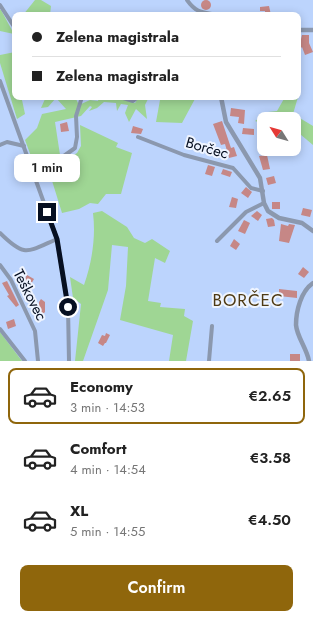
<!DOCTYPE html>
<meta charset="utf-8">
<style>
:root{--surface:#fff;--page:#f2f2f2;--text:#222;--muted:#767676;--line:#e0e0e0;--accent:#8f660c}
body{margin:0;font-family:Jost,sans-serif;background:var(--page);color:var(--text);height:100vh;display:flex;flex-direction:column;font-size:15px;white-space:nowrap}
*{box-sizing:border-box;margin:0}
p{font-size:13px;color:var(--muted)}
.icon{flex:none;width:22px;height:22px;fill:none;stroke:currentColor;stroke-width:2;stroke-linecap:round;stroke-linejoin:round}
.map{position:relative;height:361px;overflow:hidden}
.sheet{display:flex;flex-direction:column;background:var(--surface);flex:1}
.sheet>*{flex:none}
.banner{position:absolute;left:12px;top:12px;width:289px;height:88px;border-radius:8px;box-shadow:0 2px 10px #0003;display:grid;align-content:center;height:88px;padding:0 20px;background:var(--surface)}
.needle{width:26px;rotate:307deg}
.fabs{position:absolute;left:257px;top:112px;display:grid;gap:8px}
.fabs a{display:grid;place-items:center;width:44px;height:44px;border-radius:8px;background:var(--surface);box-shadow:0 2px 10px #0003;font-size:20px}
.end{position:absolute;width:18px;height:18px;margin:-9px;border:5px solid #060f21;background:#fff;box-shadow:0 0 0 2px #fff}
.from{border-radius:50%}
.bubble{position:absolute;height:28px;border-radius:8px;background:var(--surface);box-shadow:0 2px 10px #0003;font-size:13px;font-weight:600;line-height:28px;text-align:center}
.banner b{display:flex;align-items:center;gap:14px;height:38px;font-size:15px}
.banner b+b{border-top:1px solid var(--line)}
.banner i{width:10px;height:10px;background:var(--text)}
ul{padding:7px 0 0;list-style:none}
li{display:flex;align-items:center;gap:12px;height:56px;margin:0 8px 6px;padding:0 12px;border:2px solid transparent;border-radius:8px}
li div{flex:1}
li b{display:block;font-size:15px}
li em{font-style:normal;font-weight:600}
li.active{border-color:var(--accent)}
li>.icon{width:36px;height:36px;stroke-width:1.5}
.primary-button{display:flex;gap:8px;margin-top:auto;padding:8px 20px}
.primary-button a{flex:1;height:46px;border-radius:8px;background:var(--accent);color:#fff;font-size:16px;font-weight:600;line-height:46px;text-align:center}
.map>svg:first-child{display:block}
.green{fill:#9fd694}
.building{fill:#c68786}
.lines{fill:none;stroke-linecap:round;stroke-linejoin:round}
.minor{stroke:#8b98ae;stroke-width:4}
.tertiary{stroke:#8b98ae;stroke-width:4.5}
.route{stroke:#060f21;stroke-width:5}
.labels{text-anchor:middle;stroke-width:4;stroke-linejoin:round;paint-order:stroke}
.street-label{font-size:15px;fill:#060f21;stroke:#eef4ff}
.quarter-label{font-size:17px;letter-spacing:1px;fill:#4e3a14;stroke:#eef4ff}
</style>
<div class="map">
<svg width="313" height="361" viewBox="0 0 313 361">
<rect width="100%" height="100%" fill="#bcd4fd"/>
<!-- green -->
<g class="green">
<path d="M 35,0 L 41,0 L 51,6 L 50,15 L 23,15 Z"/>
<path d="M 0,10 L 1,10 L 14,34 L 0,31 Z"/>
<path d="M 15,52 L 15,97 L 34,97 L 22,100 L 25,114 L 17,119 L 0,63 L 0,55 Z"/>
<path d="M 38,97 L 75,97 L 79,105 L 90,100 L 98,101 L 99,97 L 114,97 L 135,103 L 139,97 L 149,97 L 145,105 L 147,119 L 136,109 L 129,122 L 125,113 L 128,105 L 121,104 L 117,111 L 116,103 L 104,102 L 97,108 L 89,111 L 92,107 L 90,106 L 81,116 L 55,122 L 60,155 L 35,167 L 25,140 L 37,128 L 42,114 L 66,109 L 56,98 L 48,107 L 41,108 L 45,99 Z"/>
<path d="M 152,97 L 196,97 L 182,123 L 156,122 L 160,100 Z"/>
<path d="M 285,97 L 298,97 L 293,114 L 313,126 L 313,145 L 294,129 L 294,119 L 264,119 L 264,124 L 255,121 L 268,112 L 277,111 Z"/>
<path d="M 80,125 L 118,143 L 116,147 L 132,153 L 121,194 L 106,194 L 98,204 L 90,203 L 79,209 L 62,213 L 49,171 L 77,153 L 81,146 Z"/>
<path d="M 102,211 L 127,227 L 134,238 L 145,243 L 152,239 L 170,251 L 165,263 L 155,258 L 148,301 L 161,303 L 160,307 L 185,309 L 184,316 L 193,321 L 186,361 L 169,361 L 173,335 L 120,320 L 126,286 L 128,247 L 112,245 L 108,290 L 83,361 L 75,361 L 81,304 L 73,298 L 70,277 L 84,285 C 92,262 96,237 93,213 Z"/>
<path d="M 0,332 L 22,361 L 0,361 Z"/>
</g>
<!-- building -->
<g class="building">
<circle cx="206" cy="5" r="5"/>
<path d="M 269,6 L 271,15 L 265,15 L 265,11 L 260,11 L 260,7 Z"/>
<path d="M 302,35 L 309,35 L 309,43 L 313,52 L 305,55 L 302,47 L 298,51 Z"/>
<path d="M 231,108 L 245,110 L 244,124 L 238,123 L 239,117 L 230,116 Z"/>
<path d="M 222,121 L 231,148 L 234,147 L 237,156 L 229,158 L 225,144 L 221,145 L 213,124 Z"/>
<path d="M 67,122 L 69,131 L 61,132 L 60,124 Z"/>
<path d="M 133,126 L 143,129 L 141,134 L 131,133 Z"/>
<path d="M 243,128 L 254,129 L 254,135 L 242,134 Z"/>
<path d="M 267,155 L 270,169 L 263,170 L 259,156 Z"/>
<path d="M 208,165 L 215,167 L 212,176 L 205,174 Z"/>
<path d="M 223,169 L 232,172 L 230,177 L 221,174 Z"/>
<path d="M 274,176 L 276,183 L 268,185 L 266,178 Z"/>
<path d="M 246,187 L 252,192 L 248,198 L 241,193 Z"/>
<path d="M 232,197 L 238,199 L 236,208 L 229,207 Z"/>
<rect x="272" y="202" width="8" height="7"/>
<path d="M 303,208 L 312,210 L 310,217 L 301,215 Z"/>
<path d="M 257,211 L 262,215 L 258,221 L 251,216 Z"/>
<path d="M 272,218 L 274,220 L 275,226 L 268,227 L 266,219 Z"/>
<path d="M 244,220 L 250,223 L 245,234 L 238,231 Z"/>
<path d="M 281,224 L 288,226 L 289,224 L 295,225 L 289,243 L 279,241 Z"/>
<path d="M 234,239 L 240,244 L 236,250 L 230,246 Z"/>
<path d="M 303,267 L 309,272 L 304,278 L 298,274 Z"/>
<path d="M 27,275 L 34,279 L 29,288 L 22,283 Z"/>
<path d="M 7,281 L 19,305 L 16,307 L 7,296 L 9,295 L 2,283 Z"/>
<path d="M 279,289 L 297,291 L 297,298 L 279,296 Z"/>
<path d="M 41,299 L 45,302 L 45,312 L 42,315 L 39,312 L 39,302 Z"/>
<path d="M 14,319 L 16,326 L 8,329 L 6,322 Z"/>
<path d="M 106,333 L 110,335 L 106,343 L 105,343 L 103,346 L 98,343 L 102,335 L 105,336 Z"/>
<rect x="290" y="354" width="10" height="7"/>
</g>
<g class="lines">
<!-- minor -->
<g class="minor">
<path d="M 187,0 C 197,14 203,12 218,15"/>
<path d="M 0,5 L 15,28"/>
<path d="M 0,81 L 57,239 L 68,307 L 69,361"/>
<path d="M 120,97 L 133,101 L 138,97"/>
<path d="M 138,137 L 184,155 L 233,168 L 251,188 L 263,191"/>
<path d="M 0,145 L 7,142 L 24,146"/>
<path d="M 32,170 L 61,158 L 75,148 L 77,137 L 76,116 L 82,97"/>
<path d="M 0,233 C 25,258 27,252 57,239"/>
<path d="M 217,241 L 246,212 L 264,203"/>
<path d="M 0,265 L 11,280 L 35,331 L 38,361"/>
<path d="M 0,329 L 25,361"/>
<path d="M 209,361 L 212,326"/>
</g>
<!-- tertiary -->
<g class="tertiary">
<path d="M 298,30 L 313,30"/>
<path d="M 221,97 L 226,122 L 260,178 L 264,203 L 268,211 L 279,218 L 302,223 L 313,231"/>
<path d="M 309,361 C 307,349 297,337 296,325 C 296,311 301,291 313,283"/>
</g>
</g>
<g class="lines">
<!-- route -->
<path class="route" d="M 47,212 L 57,239 L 68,307"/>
</g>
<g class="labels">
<!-- street labels -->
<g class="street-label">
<text transform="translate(207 148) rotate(16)" y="5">Borčec</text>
<text transform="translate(30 295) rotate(63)" y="5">Teškovec</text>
</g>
<!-- quarter labels -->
<g class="quarter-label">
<text x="248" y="306">BORČEC</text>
</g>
</g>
</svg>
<div class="fabs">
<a><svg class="needle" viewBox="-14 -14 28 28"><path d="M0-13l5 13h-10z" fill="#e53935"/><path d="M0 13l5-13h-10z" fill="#767676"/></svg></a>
</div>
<i class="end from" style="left:68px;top:307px"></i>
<i class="end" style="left:47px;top:212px"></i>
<div class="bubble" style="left:14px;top:154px;width:66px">1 min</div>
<div class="banner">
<b><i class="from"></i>Zelena magistrala</b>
<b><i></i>Zelena magistrala</b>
</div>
</div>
<section class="sheet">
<ul>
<li class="active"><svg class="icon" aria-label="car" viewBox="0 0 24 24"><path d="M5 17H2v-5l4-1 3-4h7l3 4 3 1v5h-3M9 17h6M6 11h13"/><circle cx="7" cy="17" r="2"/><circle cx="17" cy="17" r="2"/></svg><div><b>Economy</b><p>3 min · 14:53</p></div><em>€2.65</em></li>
<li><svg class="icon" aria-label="car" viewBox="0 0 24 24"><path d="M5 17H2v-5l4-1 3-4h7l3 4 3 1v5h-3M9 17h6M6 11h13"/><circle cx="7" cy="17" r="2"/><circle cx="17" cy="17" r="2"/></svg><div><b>Comfort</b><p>4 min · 14:54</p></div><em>€3.58</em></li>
<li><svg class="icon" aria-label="car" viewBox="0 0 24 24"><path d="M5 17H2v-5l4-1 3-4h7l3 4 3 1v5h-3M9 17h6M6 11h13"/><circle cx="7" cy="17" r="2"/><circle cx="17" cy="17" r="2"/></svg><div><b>XL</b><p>5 min · 14:55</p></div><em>€4.50</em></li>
</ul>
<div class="primary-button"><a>Confirm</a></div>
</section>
